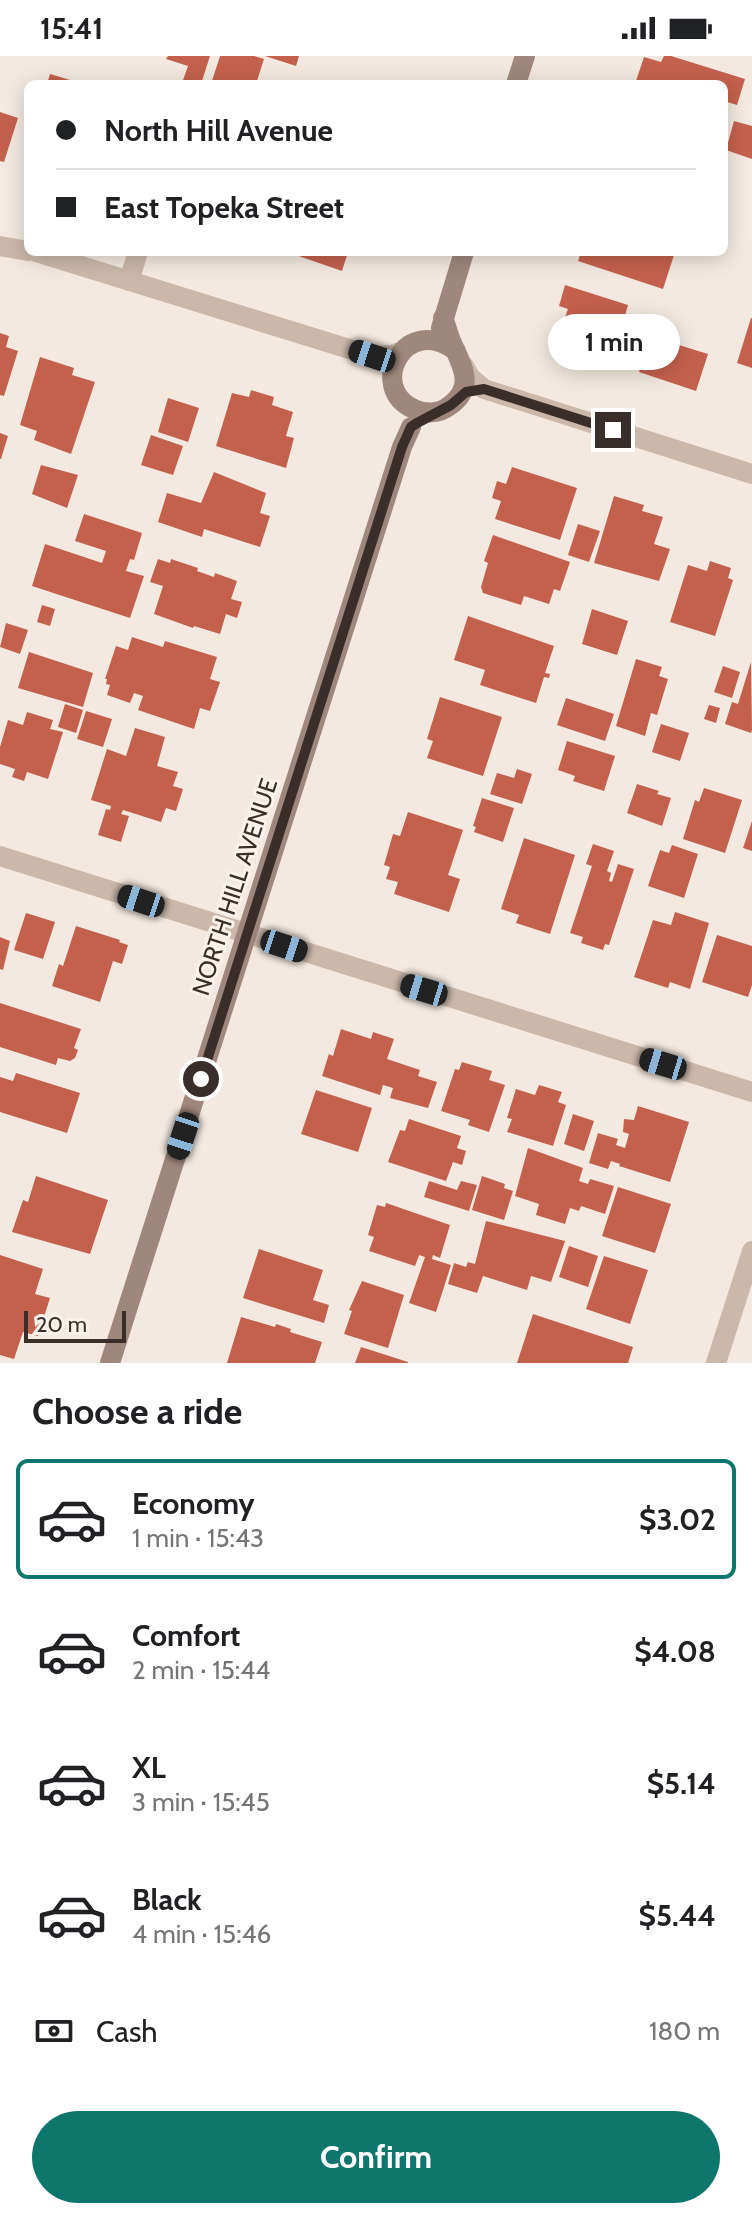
<!DOCTYPE html>
<meta charset="utf-8">
<style>
:root{--surface:#fff;--page:#f2f2f2;--text:#202124;--muted:#757577;--line:#e0e0e0;--accent:#0f766e}
body{margin:0;font-family:Cabin,sans-serif;background:var(--page);color:var(--text);height:100vh;display:flex;flex-direction:column;font-size:30px;white-space:nowrap}
*{box-sizing:border-box;margin:0}
p{font-size:26px;color:var(--muted)}
.icon{flex:none;width:44px;height:44px;fill:none;stroke:currentColor;stroke-width:2;stroke-linecap:round;stroke-linejoin:round}
.map{position:relative;height:1307px;overflow:hidden}
.side{display:flex;flex-direction:column;background:var(--surface);flex:1}
.side>*{flex:none}
.top-card{position:absolute;left:24px;top:24px;width:704px;height:176px;border-radius:12px;box-shadow:0 4px 20px #0003;display:grid;align-content:center;height:176px;padding:0 32px;background:var(--surface)}
.scale{position:absolute;left:24px;bottom:20px;width:102px;box-sizing:border-box;padding-left:8px;border:4px solid #392e2a;border-top:0;font-size:22px;line-height:28px;white-space:nowrap;color:#392e2a;-webkit-text-stroke:6px #faf3ec;paint-order:stroke}
.end{position:absolute;width:36px;height:36px;margin:-18px;border:10px solid #392e2a;background:#fff;box-shadow:0 0 0 4px #fff}
.from{border-radius:50%}
.bubble{position:absolute;height:56px;border-radius:28px;background:var(--surface);box-shadow:0 4px 20px #0003;font-size:26px;font-weight:700;line-height:56px;text-align:center}
.car{position:absolute;width:24px;height:48px;margin:-24px -12px;border-radius:10px;box-shadow:0 0 6px 2px #0007;background:linear-gradient(#222 24%,#8ab4d8 0 40%,#222 0 76%,#8ab4d8 0 86%,#222 0)}
.top-card b{display:flex;align-items:center;gap:28px;height:76px;font-size:30px}
.top-card b+b{border-top:2px solid var(--line)}
.top-card i{width:20px;height:20px;background:var(--text)}
ul{padding:0;list-style:none}
li{display:flex;align-items:center;gap:24px;height:120px;margin:0 16px 12px;padding:0 16px;border:4px solid transparent;border-radius:12px}
li div{flex:1}
li b{display:block;font-size:30px}
li em{font-style:normal;font-weight:700}
li.selected{border-color:var(--accent)}
li>.icon{width:72px;height:72px;stroke-width:1.5}
h2{padding:0 32px;font-size:36px;line-height:96px}
.pay{display:flex;align-items:center;gap:20px;height:88px;padding:0 32px;font-size:30px}
.pay p{margin-inline-start:auto}
.primary-button{display:flex;gap:16px;margin-top:auto;padding:16px 32px}
.primary-button a{flex:1;height:92px;border-radius:48px;background:var(--accent);color:#fff;font-size:32px;font-weight:700;line-height:92px;text-align:center}
.status{display:flex;justify-content:space-between;align-items:center;height:56px;padding:0 40px;background:var(--surface);direction:ltr}
.status svg{height:22px;fill:currentColor}
.map>svg:first-child{display:block}
.building{fill:#c4614d}
.lines{fill:none;stroke-linecap:round;stroke-linejoin:round}
.lane{stroke:#cbb8ab;stroke-width:20}
.street{stroke:#cbb8ab;stroke-width:20}
.secondary{stroke:#9f877d;stroke-width:20}
.route{stroke:#392e2a;stroke-width:10}
.labels{text-anchor:middle;stroke-width:6;stroke-linejoin:round;paint-order:stroke}
.street-label{font-size:24px;fill:#392e2a;stroke:#faf3ec}
</style>
<div class="status"><b>15:41</b><svg viewBox="0 0 49 12"><path d="M0 12V9h3v3zM5 12V6h3v6zM10 12V3h3v9zM15 12V0h3v12zM26 1h20v11H26zM47 4h2v5h-2z"/></svg></div>
<div class="map">
<svg width="752" height="1307" viewBox="0 0 752 1307">
<rect width="100%" height="100%" fill="#f3e9e0"/>
<!-- building -->
<g class="building">
<path d="M 168,0 L 210,0 L 201,28 L 182,27 L 188,10 L 166,3 Z"/>
<path d="M 220,0 L 254,0 L 264,3 L 256,28 L 211,28 Z"/>
<path d="M 265,0 L 299,0 L 296,10 Z"/>
<path d="M 664,0 L 671,0 L 745,23 L 737,49 L 724,45 L 724,28 L 635,28 L 644,1 L 661,6 Z"/>
<path d="M 50,18 L 80,27 L 80,28 L 47,28 Z"/>
<path d="M 0,56 L 18,62 L 4,106 L 0,105 Z"/>
<path d="M 734,65 L 752,70 L 752,103 L 726,94 Z"/>
<path d="M 287,196 L 348,196 L 342,215 Z"/>
<path d="M 581,196 L 675,196 L 663,233 L 578,205 Z"/>
<path d="M 565,229 L 628,249 L 622,270 L 615,268 L 611,281 L 619,283 L 612,307 L 562,292 L 572,262 L 565,261 L 568,253 L 559,250 Z"/>
<path d="M 751,262 L 752,262 L 752,312 L 737,307 Z"/>
<path d="M 0,277 L 9,280 L 6,291 L 18,295 L 4,340 L 0,339 Z"/>
<path d="M 649,283 L 665,288 L 666,285 L 708,298 L 696,335 L 639,316 Z"/>
<path d="M 40,301 L 74,312 L 72,319 L 95,326 L 71,398 L 34,384 L 37,375 L 20,369 Z"/>
<path d="M 251,334 L 274,341 L 272,349 L 293,356 L 286,380 L 294,382 L 286,412 L 216,390 L 232,337 L 249,341 Z"/>
<path d="M 168,342 L 199,352 L 188,386 L 158,376 Z"/>
<path d="M 0,377 L 8,380 L 1,403 L 0,403 Z"/>
<path d="M 151,379 L 183,390 L 173,419 L 141,409 Z"/>
<path d="M 41,409 L 78,419 L 67,452 L 32,438 Z"/>
<path d="M 512,411 L 577,432 L 560,484 L 495,463 L 501,445 L 492,442 L 497,425 L 506,428 Z"/>
<path d="M 214,416 L 266,437 L 260,457 L 270,460 L 260,491 L 204,473 L 202,481 L 158,466 L 167,437 L 201,447 Z"/>
<path d="M 614,440 L 644,449 L 642,455 L 663,461 L 654,488 L 670,493 L 659,525 L 594,507 Z"/>
<path d="M 84,458 L 142,477 L 134,504 L 130,503 L 126,515 L 144,520 L 130,562 L 32,530 L 45,488 L 102,507 L 106,495 L 75,485 Z"/>
<path d="M 578,468 L 600,475 L 589,506 L 568,499 Z"/>
<path d="M 493,479 L 570,506 L 560,535 L 554,533 L 549,548 L 524,540 L 521,549 L 483,537 L 481,531 L 488,507 L 484,505 Z"/>
<path d="M 158,503 L 170,507 L 171,503 L 198,512 L 197,515 L 214,521 L 215,517 L 237,525 L 231,543 L 242,546 L 237,562 L 226,558 L 220,578 L 194,570 L 193,572 L 154,558 L 163,530 L 150,526 Z"/>
<path d="M 710,505 L 731,512 L 728,522 L 733,524 L 715,580 L 670,566 L 688,509 L 707,515 Z"/>
<path d="M 42,549 L 55,553 L 50,570 L 37,566 Z"/>
<path d="M 592,553 L 628,565 L 617,599 L 582,588 Z"/>
<path d="M 468,560 L 554,590 L 545,617 L 550,618 L 549,622 L 544,621 L 536,647 L 480,629 L 485,614 L 454,604 Z"/>
<path d="M 6,567 L 28,574 L 20,598 L 0,591 Z"/>
<path d="M 132,581 L 163,591 L 165,585 L 217,601 L 210,623 L 220,626 L 210,655 L 200,652 L 194,673 L 138,654 L 143,640 L 134,637 L 130,647 L 107,639 L 110,629 L 106,628 L 107,623 L 105,623 L 116,590 L 128,594 Z"/>
<path d="M 29,596 L 93,617 L 83,651 L 18,632 Z"/>
<path d="M 636,603 L 662,611 L 659,620 L 668,623 L 657,659 L 651,657 L 645,680 L 616,670 Z"/>
<path d="M 751,606 L 752,674 L 751,677 L 725,668 L 732,646 L 738,648 Z"/>
<path d="M 723,610 L 740,616 L 732,642 L 714,636 Z"/>
<path d="M 440,641 L 502,661 L 483,720 L 427,702 L 433,685 L 427,683 Z"/>
<path d="M 566,642 L 614,658 L 605,685 L 557,669 Z"/>
<path d="M 65,648 L 83,654 L 76,677 L 58,671 Z"/>
<path d="M 709,649 L 720,652 L 716,667 L 704,663 Z"/>
<path d="M 86,655 L 112,663 L 103,691 L 77,683 Z"/>
<path d="M 27,656 L 53,664 L 50,673 L 63,676 L 48,723 L 27,716 L 24,725 L 12,721 L 15,713 L 0,708 L 0,691 L 8,664 L 23,669 Z"/>
<path d="M 661,668 L 689,677 L 680,705 L 652,696 Z"/>
<path d="M 135,672 L 165,681 L 157,710 L 178,716 L 173,730 L 183,733 L 176,755 L 166,752 L 161,766 L 123,754 L 121,758 L 129,760 L 121,786 L 98,779 L 106,753 L 110,754 L 111,750 L 91,744 L 107,693 L 126,700 Z"/>
<path d="M 567,685 L 615,700 L 604,735 L 573,725 L 575,720 L 558,714 Z"/>
<path d="M 517,713 L 532,718 L 522,748 L 490,738 L 497,717 L 514,722 Z"/>
<path d="M 637,728 L 659,735 L 657,738 L 671,742 L 662,770 L 627,757 Z"/>
<path d="M 704,732 L 742,744 L 725,797 L 683,783 L 695,744 L 699,746 Z"/>
<path d="M 482,742 L 514,752 L 503,786 L 474,776 L 476,771 L 473,770 Z"/>
<path d="M 408,756 L 463,774 L 448,819 L 460,823 L 449,856 L 394,838 L 398,826 L 386,823 L 390,811 L 384,809 L 393,778 L 400,780 Z"/>
<path d="M 752,765 L 752,795 L 743,792 Z"/>
<path d="M 524,782 L 575,799 L 550,878 L 516,867 L 519,859 L 501,853 Z"/>
<path d="M 593,788 L 614,795 L 607,815 L 611,817 L 609,825 L 612,826 L 618,808 L 634,813 L 609,889 L 605,888 L 603,894 L 581,887 L 583,881 L 570,877 L 592,810 L 586,808 Z"/>
<path d="M 672,789 L 698,798 L 684,842 L 648,830 L 660,794 L 669,797 Z"/>
<path d="M 675,856 L 709,867 L 690,933 L 670,926 L 668,932 L 634,921 L 653,864 L 671,869 Z"/>
<path d="M 26,857 L 55,866 L 43,903 L 14,894 Z"/>
<path d="M 76,870 L 120,884 L 119,886 L 128,889 L 122,908 L 113,905 L 100,946 L 52,930 L 59,908 L 63,910 Z"/>
<path d="M 717,879 L 752,890 L 752,929 L 748,941 L 702,926 Z"/>
<path d="M 0,881 L 10,885 L 3,914 L 0,913 Z"/>
<path d="M 0,947 L 81,973 L 74,992 L 78,994 L 75,1002 L 70,1005 L 58,1002 L 56,1009 L 0,991 Z"/>
<path d="M 341,973 L 371,983 L 373,976 L 394,983 L 387,1003 L 420,1014 L 418,1020 L 437,1026 L 428,1052 L 390,1042 L 393,1032 L 383,1029 L 380,1039 L 322,1020 L 329,998 L 333,1000 Z"/>
<path d="M 462,1006 L 492,1015 L 489,1024 L 505,1029 L 489,1076 L 468,1069 L 470,1064 L 441,1055 L 455,1013 L 459,1014 Z"/>
<path d="M 16,1017 L 80,1037 L 67,1077 L 0,1056 L 0,1021 L 13,1025 Z"/>
<path d="M 539,1029 L 562,1036 L 558,1046 L 566,1049 L 553,1090 L 507,1076 L 512,1063 L 507,1062 L 516,1033 L 535,1039 Z"/>
<path d="M 316,1034 L 372,1052 L 358,1096 L 301,1078 Z"/>
<path d="M 638,1050 L 689,1066 L 670,1126 L 619,1110 L 620,1108 L 611,1105 L 608,1113 L 589,1107 L 598,1077 L 618,1083 L 616,1089 L 625,1092 L 629,1078 L 623,1076 L 624,1063 L 634,1064 Z"/>
<path d="M 573,1058 L 594,1065 L 584,1095 L 564,1088 Z"/>
<path d="M 409,1063 L 461,1080 L 457,1092 L 466,1095 L 462,1109 L 453,1106 L 446,1125 L 388,1106 L 400,1074 L 405,1075 Z"/>
<path d="M 528,1092 L 583,1112 L 579,1125 L 588,1128 L 590,1123 L 614,1130 L 605,1158 L 581,1150 L 579,1155 L 570,1152 L 565,1168 L 536,1159 L 539,1148 L 515,1140 Z"/>
<path d="M 36,1120 L 108,1144 L 90,1198 L 12,1176 L 23,1144 L 28,1146 Z"/>
<path d="M 482,1120 L 505,1128 L 504,1132 L 513,1135 L 504,1164 L 472,1154 Z"/>
<path d="M 429,1125 L 457,1134 L 461,1125 L 477,1129 L 469,1155 L 424,1141 Z"/>
<path d="M 618,1131 L 671,1148 L 655,1197 L 602,1180 Z"/>
<path d="M 386,1147 L 450,1169 L 440,1202 L 433,1199 L 432,1203 L 451,1209 L 436,1256 L 409,1247 L 425,1201 L 419,1199 L 420,1197 L 415,1210 L 369,1195 L 374,1181 L 368,1179 L 377,1149 L 385,1151 Z"/>
<path d="M 486,1165 L 565,1185 L 551,1226 L 531,1220 L 527,1234 L 483,1220 L 477,1237 L 448,1228 L 454,1207 L 466,1211 L 468,1206 L 475,1208 Z"/>
<path d="M 569,1190 L 598,1200 L 588,1231 L 559,1221 Z"/>
<path d="M 259,1193 L 323,1214 L 313,1244 L 329,1249 L 324,1267 L 243,1242 Z"/>
<path d="M 0,1199 L 43,1213 L 35,1238 L 50,1242 L 38,1280 L 23,1276 L 14,1303 L 0,1299 Z"/>
<path d="M 604,1200 L 648,1214 L 630,1268 L 586,1253 Z"/>
<path d="M 362,1225 L 404,1239 L 388,1292 L 344,1278 L 352,1255 L 349,1254 Z"/>
<path d="M 533,1258 L 633,1291 L 628,1307 L 517,1307 Z"/>
<path d="M 241,1261 L 275,1271 L 276,1268 L 291,1273 L 290,1276 L 322,1286 L 315,1307 L 227,1307 Z"/>
<path d="M 361,1291 L 408,1306 L 408,1307 L 355,1307 Z"/>
</g>
<g class="lines">
<!-- lane -->
<path class="lane" d="M 129,225 L 138,196"/>
<!-- street -->
<g class="street">
<path d="M 0,190 L 28,195"/>
<path d="M 36,196 L 372,300 L 392,299 L 402,295"/>
<path d="M 464,310 L 470,321 L 484,333 L 752,418"/>
<path d="M 0,800 L 752,1036"/>
<path d="M 716,1307 L 752,1195"/>
</g>
<!-- secondary -->
<g class="secondary">
<path d="M 516,28 L 525,0"/>
<path d="M 443,262 C 446,269 448,277 451,285 C 461,308 477,331 449,350 C 439,358 425,358 414,353 C 366,332 405,256 456,295"/>
<path d="M 441,272 L 464,196"/>
<path d="M 110,1307 L 402,391 L 411,371"/>
</g>
</g>
<g class="lines">
<!-- route -->
<path class="route" d="M 201,1023 L 402,391 L 411,371 L 417,367 L 451,349 L 466,336 L 484,333 L 613,374"/>
</g>
<g class="labels">
<!-- street labels -->
<g class="street-label">
<text transform="translate(235 831) rotate(-72)" y="8">NORTH HILL AVENUE</text>
</g>
</g>
</svg>
<div class="scale">20 m</div>
<i class="end from" style="left:201px;top:1023px"></i>
<i class="end" style="left:613px;top:374px"></i>
<div class="bubble" style="left:548px;top:258px;width:132px">1 min</div>
<i class="car" style="left:372px;top:300px;rotate:288deg"></i>
<i class="car" style="left:141px;top:845px;rotate:288deg"></i>
<i class="car" style="left:284px;top:890px;rotate:108deg"></i>
<i class="car" style="left:424px;top:934px;rotate:287deg"></i>
<i class="car" style="left:663px;top:1008px;rotate:287deg"></i>
<i class="car" style="left:183px;top:1080px;rotate:198deg"></i>
<div class="top-card">
<b><i class="from"></i>North Hill Avenue</b>
<b><i></i>East Topeka Street</b>
</div>
</div>
<section class="side">
<h2>Choose a ride</h2>
<ul>
<li class="selected"><svg class="icon" aria-label="car" viewBox="0 0 24 24"><path d="M5 17H2v-5l4-1 3-4h7l3 4 3 1v5h-3M9 17h6M6 11h13"/><circle cx="7" cy="17" r="2"/><circle cx="17" cy="17" r="2"/></svg><div><b>Economy</b><p>1 min · 15:43</p></div><em>$3.02</em></li>
<li><svg class="icon" aria-label="car" viewBox="0 0 24 24"><path d="M5 17H2v-5l4-1 3-4h7l3 4 3 1v5h-3M9 17h6M6 11h13"/><circle cx="7" cy="17" r="2"/><circle cx="17" cy="17" r="2"/></svg><div><b>Comfort</b><p>2 min · 15:44</p></div><em>$4.08</em></li>
<li><svg class="icon" aria-label="car" viewBox="0 0 24 24"><path d="M5 17H2v-5l4-1 3-4h7l3 4 3 1v5h-3M9 17h6M6 11h13"/><circle cx="7" cy="17" r="2"/><circle cx="17" cy="17" r="2"/></svg><div><b>XL</b><p>3 min · 15:45</p></div><em>$5.14</em></li>
<li><svg class="icon" aria-label="car" viewBox="0 0 24 24"><path d="M5 17H2v-5l4-1 3-4h7l3 4 3 1v5h-3M9 17h6M6 11h13"/><circle cx="7" cy="17" r="2"/><circle cx="17" cy="17" r="2"/></svg><div><b>Black</b><p>4 min · 15:46</p></div><em>$5.44</em></li>
</ul>
<div class="pay"><svg class="icon" aria-label="cash" viewBox="0 0 24 24"><path d="M3 7h18v10H3z"/><circle cx="12" cy="12" r="2"/></svg>Cash<p>180 m</p></div>
<div class="primary-button"><a>Confirm</a></div>
</section>
